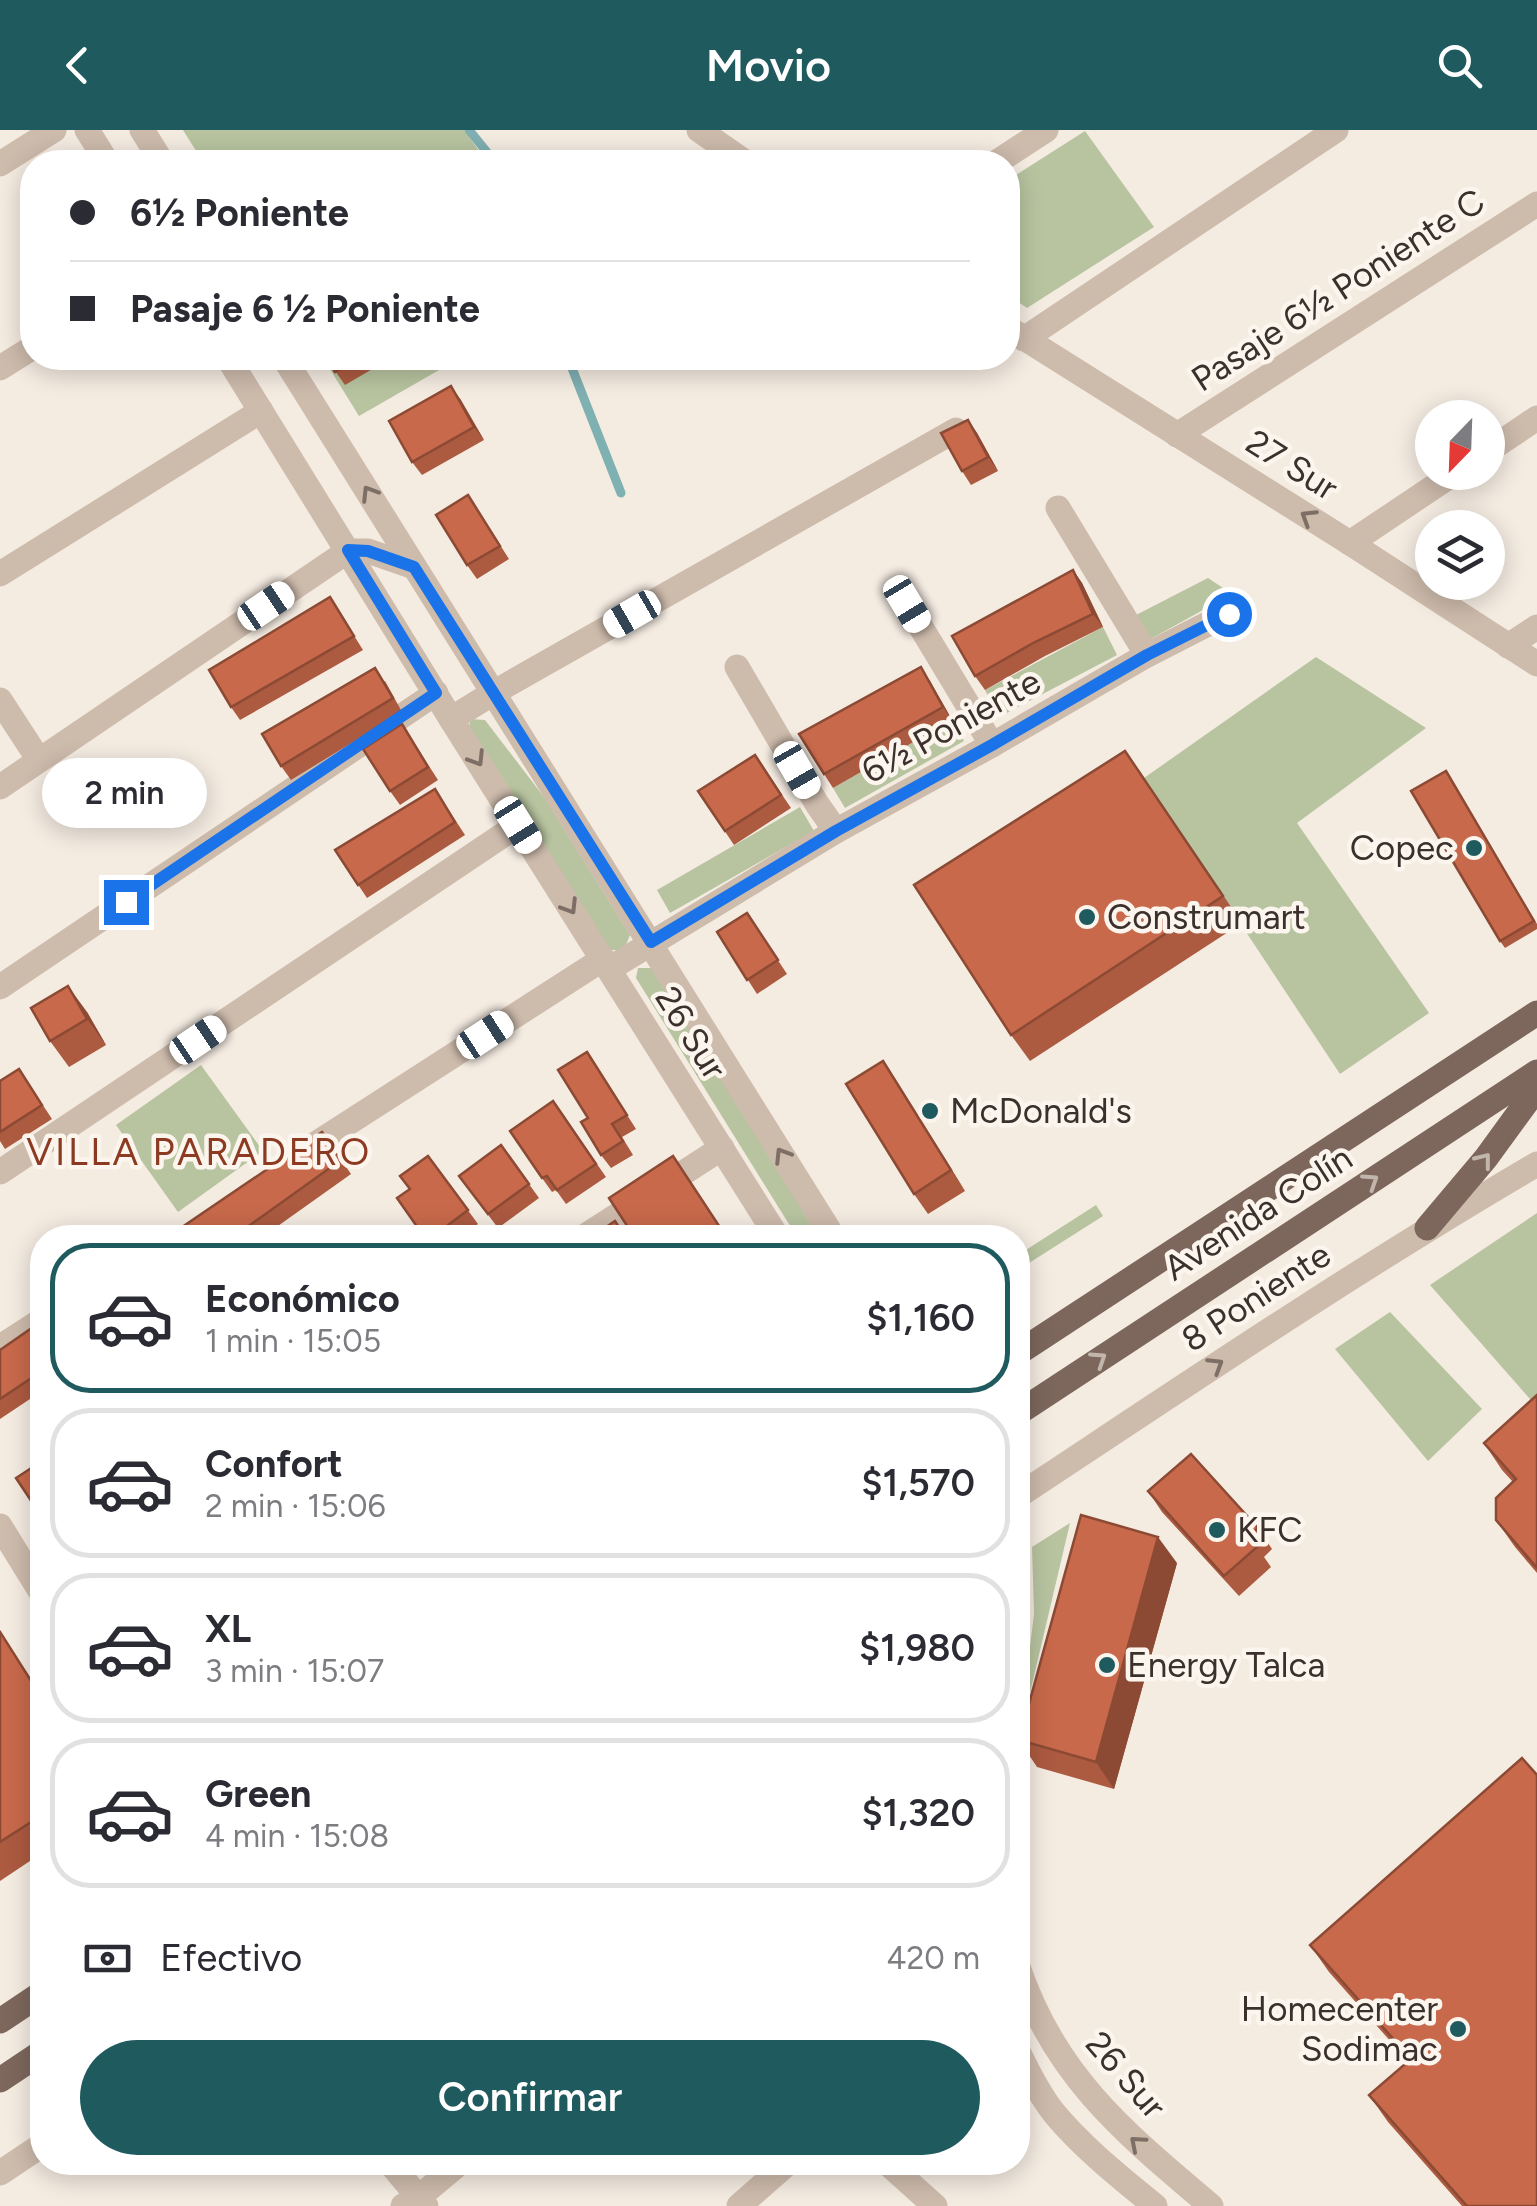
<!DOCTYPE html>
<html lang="es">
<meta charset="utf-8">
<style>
:root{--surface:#fff;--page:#f7f7f7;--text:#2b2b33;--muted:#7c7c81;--line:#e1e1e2;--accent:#1f5a5e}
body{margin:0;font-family:Figtree,sans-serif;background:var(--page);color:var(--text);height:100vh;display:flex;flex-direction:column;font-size:38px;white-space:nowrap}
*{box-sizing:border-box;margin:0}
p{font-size:32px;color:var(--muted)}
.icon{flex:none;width:55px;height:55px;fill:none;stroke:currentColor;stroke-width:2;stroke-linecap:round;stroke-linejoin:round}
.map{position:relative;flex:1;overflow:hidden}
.panel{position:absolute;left:30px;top:1095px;width:1000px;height:950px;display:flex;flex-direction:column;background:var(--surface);border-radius:40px;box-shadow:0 5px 25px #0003}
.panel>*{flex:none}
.top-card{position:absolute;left:20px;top:20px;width:1000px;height:220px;border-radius:40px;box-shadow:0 5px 25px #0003;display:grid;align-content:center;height:220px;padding:0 50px;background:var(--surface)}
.needle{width:65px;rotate:203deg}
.controls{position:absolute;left:1415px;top:270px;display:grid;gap:20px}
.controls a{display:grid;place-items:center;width:90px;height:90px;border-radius:50%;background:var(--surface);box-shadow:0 5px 25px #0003;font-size:50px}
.end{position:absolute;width:45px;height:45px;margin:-22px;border:12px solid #1a73e8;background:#fff;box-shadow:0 0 0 5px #fff}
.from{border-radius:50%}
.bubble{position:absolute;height:70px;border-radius:35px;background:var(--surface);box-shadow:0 5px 25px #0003;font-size:32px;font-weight:600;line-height:70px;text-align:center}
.car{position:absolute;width:30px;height:60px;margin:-30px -15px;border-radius:12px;box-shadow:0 0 8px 2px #0007;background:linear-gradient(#fff 24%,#345 0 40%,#fff 0 76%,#345 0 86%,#fff 0)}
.top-card b{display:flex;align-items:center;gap:35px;height:95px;font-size:38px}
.top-card b+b{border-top:2px solid var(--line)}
.top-card i{width:25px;height:25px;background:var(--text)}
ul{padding:18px 0 0;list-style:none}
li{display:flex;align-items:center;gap:30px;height:150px;margin:0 20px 15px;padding:0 30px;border:5px solid var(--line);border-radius:40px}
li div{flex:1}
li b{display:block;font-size:38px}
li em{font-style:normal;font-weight:600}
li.current{border-color:var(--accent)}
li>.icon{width:90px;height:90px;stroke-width:1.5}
.pay{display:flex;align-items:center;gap:25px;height:110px;padding:0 50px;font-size:38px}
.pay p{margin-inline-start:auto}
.primary-button{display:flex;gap:20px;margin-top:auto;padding:20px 50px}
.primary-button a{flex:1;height:115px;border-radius:60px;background:var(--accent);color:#fff;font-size:40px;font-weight:600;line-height:115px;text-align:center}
header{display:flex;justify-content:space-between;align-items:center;height:130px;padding:0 50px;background:var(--accent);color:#fff;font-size:45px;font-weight:600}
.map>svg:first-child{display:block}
.green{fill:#b8c4a0}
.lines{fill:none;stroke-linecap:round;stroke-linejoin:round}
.stream{stroke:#7fb0b2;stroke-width:9}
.minor{stroke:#cdbbac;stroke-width:25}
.major{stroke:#7d675c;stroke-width:25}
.wall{fill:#ac5a40}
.shaded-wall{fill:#8c4a34}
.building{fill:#c8694b;stroke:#8c4a34;stroke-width:2.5}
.oneway{stroke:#7d6f65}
.oneway2{stroke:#c2b5ac}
.route{stroke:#1a73e8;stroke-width:12}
.poi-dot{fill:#1f5a5e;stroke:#fbf5ee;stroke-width:4}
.labels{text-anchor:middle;stroke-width:9;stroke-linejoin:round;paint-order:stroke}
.street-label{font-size:35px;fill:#3b302b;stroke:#fbf5ee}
.poi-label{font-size:35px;fill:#3b302b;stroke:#fbf5ee;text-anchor:start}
.neighbourhood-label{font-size:38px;letter-spacing:2.5px;fill:#8c3b22;stroke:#fbf5ee}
</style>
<header><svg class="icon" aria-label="back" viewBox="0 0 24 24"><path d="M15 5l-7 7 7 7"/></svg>Movio<svg class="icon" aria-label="search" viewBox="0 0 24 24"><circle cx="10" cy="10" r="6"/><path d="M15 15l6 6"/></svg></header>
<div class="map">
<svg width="1537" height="2076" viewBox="0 0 1537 2076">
<rect width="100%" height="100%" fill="#f4ebe1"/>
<!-- green -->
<g class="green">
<path d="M 183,0 L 464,0 L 487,32 L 203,32 Z"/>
<path d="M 1085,1 L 1154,97 L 1027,178 L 1008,165 L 1008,50 Z"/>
<path d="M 323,228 L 460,228 L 359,286 Z"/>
<path d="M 1208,448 L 1232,464 L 1147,511 L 1136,485 Z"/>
<path d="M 1103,497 L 1117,525 L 999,587 L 985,560 Z"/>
<path d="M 1316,527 L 1426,598 L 1297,693 L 1429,883 L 1340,944 L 1144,648 Z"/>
<path d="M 470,589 L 485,590 L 544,667 L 630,805 L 624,820 L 608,820 L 469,602 Z"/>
<path d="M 952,590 L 964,611 L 845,678 L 833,658 Z"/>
<path d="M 800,677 L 814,701 L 670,783 L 657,760 Z"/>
<path d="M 638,838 L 652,838 L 821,1107 L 797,1107 L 636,848 Z"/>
<path d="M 201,935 L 263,1021 L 178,1082 L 116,995 Z"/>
<path d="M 1096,1075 L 1103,1086 L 1018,1140 L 1018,1125 Z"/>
<path d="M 1537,1083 L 1537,1277 L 1430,1155 Z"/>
<path d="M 1390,1182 L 1482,1279 L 1428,1331 L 1335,1219 Z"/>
<path d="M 1070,1393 L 1018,1614 L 1034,1484 L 1032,1417 Z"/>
</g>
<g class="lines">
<!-- stream -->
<g class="stream">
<path d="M 469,0 L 495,32"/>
<path d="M 568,228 L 621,363"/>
</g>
<!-- minor -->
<g class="minor">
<path d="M 87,0 L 107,32"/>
<path d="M 142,0 L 162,32"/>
<path d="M 699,0 L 745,32"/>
<path d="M 997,32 L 1046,0"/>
<path d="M 0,34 L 54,0"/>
<path d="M 1008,198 L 1350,413 L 1537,534"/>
<path d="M 1024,209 L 1336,0"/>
<path d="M 228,228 L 451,589 L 778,1108"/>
<path d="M 284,228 L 834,1108"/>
<path d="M 0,238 L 32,218"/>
<path d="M 1177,305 L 1537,74"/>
<path d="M 1488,321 L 1537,288"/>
<path d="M 1058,378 L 1147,525"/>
<path d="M 1350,413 L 1456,342"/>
<path d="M 0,444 L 261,281"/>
<path d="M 907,474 L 992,615"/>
<path d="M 1508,516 L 1537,497"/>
<path d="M 737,537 L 817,674 L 836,701"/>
<path d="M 0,570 L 39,630"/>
<path d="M 451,589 L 493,563 L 956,300"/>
<path d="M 0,657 L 348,421 L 368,421 L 414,437"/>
<path d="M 609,839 L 836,701 L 992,615 L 1147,525 L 1229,483"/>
<path d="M 0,857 L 436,563"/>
<path d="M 300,1024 L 603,829"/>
<path d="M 0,1042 L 518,695"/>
<path d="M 582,1108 L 722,1018"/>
<path d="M 0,1217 L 42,1190"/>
<path d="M 1018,1366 C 1189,1253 1359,1138 1537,1034"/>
<path d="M 0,1396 L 42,1464"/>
<path d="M 1018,1837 C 1055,1947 1126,2004 1211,2076"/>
<path d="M 1018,1921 C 1028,1942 1039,1964 1054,1983 C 1083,2018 1120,2047 1155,2076"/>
<path d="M 389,2032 L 426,2076"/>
<path d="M 886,2032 L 935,2076"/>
<path d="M 0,2043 L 42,2015"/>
<path d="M 403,2076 L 419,2067 L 461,2032"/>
<path d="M 739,2076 L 789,2032"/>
</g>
<!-- major -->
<g class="major">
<path d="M 1427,1098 L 1486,1028 L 1537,958"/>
<path d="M 1018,1223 L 1537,883"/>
<path d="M 1018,1283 L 1537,942"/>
<path d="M 0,1891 L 42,1863"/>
<path d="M 0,1950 L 42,1922"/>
</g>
</g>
<!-- wall -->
<g class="wall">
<path d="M 326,228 L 377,228 L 381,234 L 345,255 Z"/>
<path d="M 451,256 L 484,310 L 422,345 L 412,332 Z"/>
<path d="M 968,290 L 977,303 L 998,341 L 971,355 L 962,341 Z"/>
<path d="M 468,365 L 509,429 L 477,449 L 467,435 Z"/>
<path d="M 1073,440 L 1082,453 L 1103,497 L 1045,526 L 985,560 L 975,546 Z"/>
<path d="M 330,467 L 363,520 L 240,590 L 231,577 Z"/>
<path d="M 385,551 L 402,582 L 291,650 L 281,636 Z"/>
<path d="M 930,551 L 952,590 L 833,658 L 824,644 Z"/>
<path d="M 411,608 L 438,650 L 400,675 L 390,661 Z"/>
<path d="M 1125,621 L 1242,793 L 1030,931 L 1011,905 Z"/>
<path d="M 755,625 L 791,678 L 734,715 L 698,661 Z"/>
<path d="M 1450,648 L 1537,794 L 1537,799 L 1505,818 L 1500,811 Z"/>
<path d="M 435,659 L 465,705 L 367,768 L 335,720 Z"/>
<path d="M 747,783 L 787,844 L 757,864 L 717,802 Z"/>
<path d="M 87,882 L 106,915 L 69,937 L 50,911 Z"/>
<path d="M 587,922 L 636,999 L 622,1007 L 633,1025 L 611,1038 L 601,1025 L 588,988 Z"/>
<path d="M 19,939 L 52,989 L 5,1019 L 0,1011 L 0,951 Z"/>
<path d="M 897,952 L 965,1061 L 928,1084 L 914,1064 Z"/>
<path d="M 553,971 L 606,1047 L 566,1074 L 556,1060 L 552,1062 L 542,1048 Z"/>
<path d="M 322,1002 L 351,1044 L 261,1108 L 166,1108 Z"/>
<path d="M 501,1015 L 539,1068 L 498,1098 L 459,1046 Z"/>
<path d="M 428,1026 L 478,1094 L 460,1108 L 425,1108 L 410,1059 Z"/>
<path d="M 42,1191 L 42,1261 L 0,1289 L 0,1220 Z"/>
<path d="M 1537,1265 L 1537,1443 L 1515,1417 L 1496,1390 L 1513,1352 L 1502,1340 L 1484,1313 Z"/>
<path d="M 1148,1361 L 1258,1398 L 1272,1419 L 1264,1427 L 1271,1437 L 1239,1466 L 1162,1382 Z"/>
<path d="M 1177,1433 L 1114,1659 L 1037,1637 L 1019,1610 Z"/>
<path d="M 0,1501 L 42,1566 L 42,1723 L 0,1751 Z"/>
<path d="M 1537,1645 L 1537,2076 L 1462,2076 L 1388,1992 L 1369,1965 L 1408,1931 L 1329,1842 L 1310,1815 Z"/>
</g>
<!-- shaded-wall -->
<g class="shaded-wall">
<path d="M 451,256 L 461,270 L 484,310 L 474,297 Z"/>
<path d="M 968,290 L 977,303 L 998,341 L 988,327 Z"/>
<path d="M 1073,440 L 1082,453 L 1103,497 L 1093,484 Z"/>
<path d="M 921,537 L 930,551 L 952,590 L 943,577 Z"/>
<path d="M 68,856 L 87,882 L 106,915 L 87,889 Z"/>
<path d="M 883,931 L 897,952 L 965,1061 L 951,1040 Z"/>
<path d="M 1158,1407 L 1177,1433 L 1114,1659 L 1096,1632 Z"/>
</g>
<!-- building -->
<g class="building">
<path d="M 326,228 L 358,228 L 335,242 Z"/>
<path d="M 451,256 L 474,297 L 412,332 L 389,291 Z"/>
<path d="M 968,290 L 988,327 L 962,341 L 941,303 Z"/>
<path d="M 468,365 L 500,416 L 467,435 L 436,385 Z"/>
<path d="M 1073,440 L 1093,484 L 1035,512 L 975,546 L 952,506 Z"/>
<path d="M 330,467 L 354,506 L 231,577 L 209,540 Z"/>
<path d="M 921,537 L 943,577 L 824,644 L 799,604 Z"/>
<path d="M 375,538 L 393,568 L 281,636 L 262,604 Z"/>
<path d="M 402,594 L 428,637 L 390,661 L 363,619 Z"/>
<path d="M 1125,621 L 1223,766 L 1011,905 L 914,755 Z"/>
<path d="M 755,625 L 781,665 L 725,701 L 698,661 Z"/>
<path d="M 1446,641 L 1534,791 L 1500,811 L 1411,661 Z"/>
<path d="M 435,659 L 455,692 L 358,755 L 335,720 Z"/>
<path d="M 747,783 L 778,830 L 747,850 L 717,802 Z"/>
<path d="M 68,856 L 87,889 L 50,911 L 31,878 Z"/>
<path d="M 587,922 L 627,985 L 612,994 L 623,1011 L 601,1025 L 581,992 L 588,988 L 558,940 Z"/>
<path d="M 883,931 L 951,1040 L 914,1064 L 846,954 Z"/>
<path d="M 19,939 L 42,975 L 0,1002 L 0,951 Z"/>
<path d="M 553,971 L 596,1034 L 557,1060 L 547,1046 L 542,1048 L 510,1001 Z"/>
<path d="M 322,1002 L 341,1030 L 232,1108 L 166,1108 Z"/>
<path d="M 501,1015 L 529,1054 L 488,1084 L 459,1046 Z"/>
<path d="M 428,1026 L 468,1080 L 431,1108 L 425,1108 L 397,1068 L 410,1059 L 400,1046 Z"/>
<path d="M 673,1026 L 727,1108 L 635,1108 L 609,1068 Z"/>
<path d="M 615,1091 L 626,1108 L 590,1108 Z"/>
<path d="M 397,1099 L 403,1108 L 384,1108 Z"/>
<path d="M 42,1191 L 42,1241 L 0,1269 L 0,1220 Z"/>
<path d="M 1537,1265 L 1537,1438 L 1496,1390 L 1496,1368 L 1516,1349 L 1484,1313 Z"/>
<path d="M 1191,1324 L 1258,1398 L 1248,1407 L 1257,1417 L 1224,1446 L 1148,1361 Z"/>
<path d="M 42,1331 L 42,1387 L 16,1348 Z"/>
<path d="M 1081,1385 L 1158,1407 L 1096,1632 L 1019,1610 Z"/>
<path d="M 0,1502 L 42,1568 L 42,1685 L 0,1712 Z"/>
<path d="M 1522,1628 L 1537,1645 L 1537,2076 L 1467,2076 L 1369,1965 L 1411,1929 L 1310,1815 Z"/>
</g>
<!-- one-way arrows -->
<defs><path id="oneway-chevron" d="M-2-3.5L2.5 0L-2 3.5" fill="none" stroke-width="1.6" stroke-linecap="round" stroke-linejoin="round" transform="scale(2.5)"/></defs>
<g class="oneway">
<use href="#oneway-chevron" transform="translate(369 363) rotate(-122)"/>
<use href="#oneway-chevron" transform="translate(1308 387) rotate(-148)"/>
<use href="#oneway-chevron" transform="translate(477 629) rotate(58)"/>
<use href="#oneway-chevron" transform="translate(570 777) rotate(58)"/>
<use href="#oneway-chevron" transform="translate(782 1025) rotate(-122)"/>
<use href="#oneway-chevron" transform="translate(1216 1235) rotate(-32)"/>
<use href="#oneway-chevron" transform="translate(1137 2013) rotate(-139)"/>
</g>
<g class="oneway2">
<use href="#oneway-chevron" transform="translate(1484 1030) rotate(-52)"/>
<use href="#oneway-chevron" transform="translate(1371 1051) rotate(-33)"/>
<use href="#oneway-chevron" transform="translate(1099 1229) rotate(-33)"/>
</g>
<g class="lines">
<!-- route -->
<path class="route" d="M 126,772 L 436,563 L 348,420 L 368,421 L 414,437 L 651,812 L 836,701 L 992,615 L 1147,525 L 1229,484"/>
</g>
<!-- markers -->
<g class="poi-dot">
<circle cx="1474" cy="718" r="10"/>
<circle cx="1087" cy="787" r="10"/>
<circle cx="930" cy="981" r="10"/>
<circle cx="1217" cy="1400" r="10"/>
<circle cx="1107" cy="1535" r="10"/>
<circle cx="1458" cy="1899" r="10"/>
</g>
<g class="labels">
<!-- street labels -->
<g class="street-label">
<text transform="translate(1338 160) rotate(-33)" y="12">Pasaje 6½ Poniente C</text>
<text transform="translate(1292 335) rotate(32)" y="12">27 Sur</text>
<text transform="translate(951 596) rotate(-29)" y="12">6½ Poniente</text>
<text transform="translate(691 903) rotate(58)" y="12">26 Sur</text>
<text transform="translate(1258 1083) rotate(-33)" y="12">Avenida Colín</text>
<text transform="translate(1256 1167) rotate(-33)" y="12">8 Poniente</text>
<text transform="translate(1126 1945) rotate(49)" y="12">26 Sur</text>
</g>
<!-- poi labels -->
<g class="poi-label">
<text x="1454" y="730" text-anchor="end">Copec</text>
<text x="1107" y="799">Construmart</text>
<text x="950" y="993">McDonald's</text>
<text x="1237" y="1412">KFC</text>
<text x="1127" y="1547">Energy Talca</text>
<text x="1438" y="1891" text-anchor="end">Homecenter<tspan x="1438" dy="40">Sodimac</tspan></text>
</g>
<!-- neighbourhood labels -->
<g class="neighbourhood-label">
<text x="199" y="1035">VILLA PARADERO</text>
</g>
</g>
</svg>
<div class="controls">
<a><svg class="needle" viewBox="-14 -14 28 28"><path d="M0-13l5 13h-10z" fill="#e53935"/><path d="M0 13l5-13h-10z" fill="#7c7c81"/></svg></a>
<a><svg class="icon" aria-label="layers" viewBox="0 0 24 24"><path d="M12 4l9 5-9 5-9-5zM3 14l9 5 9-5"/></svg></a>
</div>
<i class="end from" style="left:1229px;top:484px"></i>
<i class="end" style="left:126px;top:772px"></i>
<div class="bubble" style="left:42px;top:628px;width:165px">2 min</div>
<i class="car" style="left:907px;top:474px;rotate:149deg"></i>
<i class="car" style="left:266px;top:476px;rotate:56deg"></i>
<i class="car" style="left:632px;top:484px;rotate:240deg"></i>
<i class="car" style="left:797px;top:640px;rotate:150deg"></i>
<i class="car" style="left:518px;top:695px;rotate:148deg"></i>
<i class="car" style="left:485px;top:905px;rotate:57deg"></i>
<i class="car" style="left:198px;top:910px;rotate:56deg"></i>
<div class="top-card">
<b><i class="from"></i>6½ Poniente</b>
<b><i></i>Pasaje 6 ½ Poniente</b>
</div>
<section class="panel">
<ul>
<li class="current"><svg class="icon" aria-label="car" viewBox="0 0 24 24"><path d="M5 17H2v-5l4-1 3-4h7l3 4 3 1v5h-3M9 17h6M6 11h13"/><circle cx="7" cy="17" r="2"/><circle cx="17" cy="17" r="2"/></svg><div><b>Económico</b><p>1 min · 15:05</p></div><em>$1,160</em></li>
<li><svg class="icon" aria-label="car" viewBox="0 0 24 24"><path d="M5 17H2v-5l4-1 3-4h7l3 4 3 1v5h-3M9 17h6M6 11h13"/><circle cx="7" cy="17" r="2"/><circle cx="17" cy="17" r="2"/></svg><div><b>Confort</b><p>2 min · 15:06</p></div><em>$1,570</em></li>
<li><svg class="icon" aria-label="car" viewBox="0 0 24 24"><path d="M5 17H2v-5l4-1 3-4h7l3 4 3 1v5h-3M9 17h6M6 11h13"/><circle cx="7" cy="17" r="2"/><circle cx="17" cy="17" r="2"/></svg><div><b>XL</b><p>3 min · 15:07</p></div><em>$1,980</em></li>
<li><svg class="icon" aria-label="car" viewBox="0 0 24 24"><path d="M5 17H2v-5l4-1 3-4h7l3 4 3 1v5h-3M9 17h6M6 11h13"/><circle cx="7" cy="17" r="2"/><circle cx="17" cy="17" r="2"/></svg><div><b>Green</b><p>4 min · 15:08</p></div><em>$1,320</em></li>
</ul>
<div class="pay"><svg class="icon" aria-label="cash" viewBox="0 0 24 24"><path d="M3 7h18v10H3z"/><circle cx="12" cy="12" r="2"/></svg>Efectivo<p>420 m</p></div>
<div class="primary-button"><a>Confirmar</a></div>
</section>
</div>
